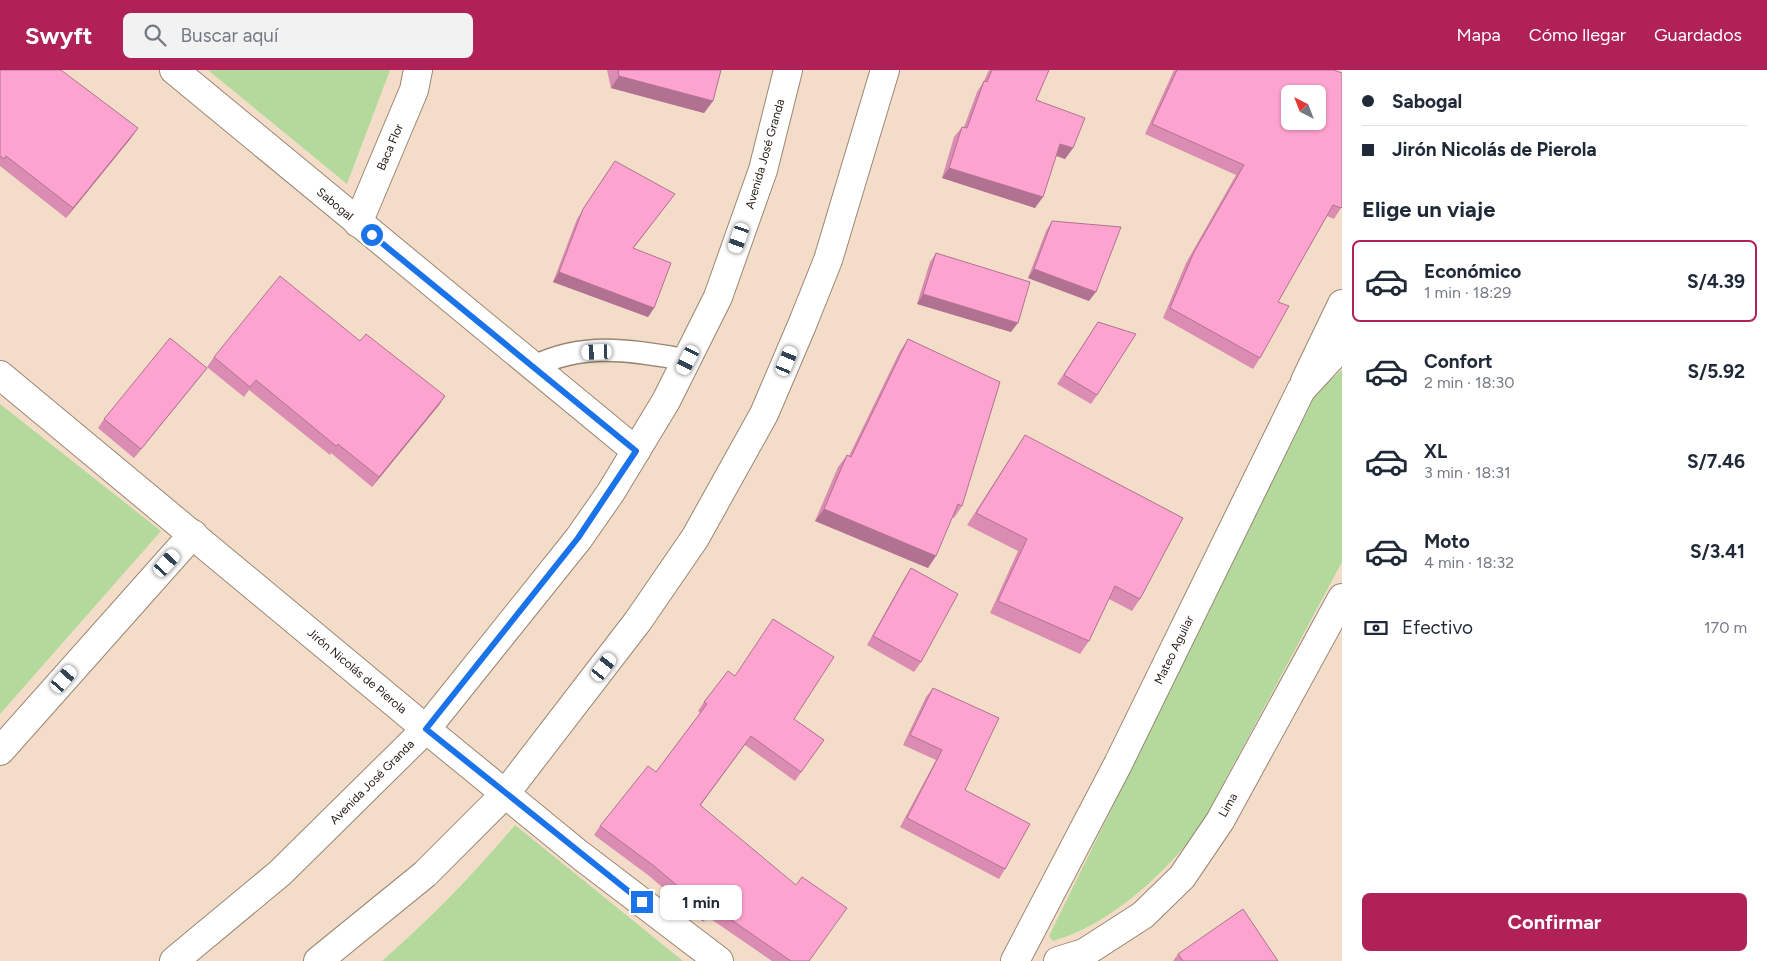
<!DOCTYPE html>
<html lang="es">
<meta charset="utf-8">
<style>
:root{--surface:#fff;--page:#f2f2f3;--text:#1f2937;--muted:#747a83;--line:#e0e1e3;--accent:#b02157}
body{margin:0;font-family:Figtree,sans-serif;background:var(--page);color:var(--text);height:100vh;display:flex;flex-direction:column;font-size:19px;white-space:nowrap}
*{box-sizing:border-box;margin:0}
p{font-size:16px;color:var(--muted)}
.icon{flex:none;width:28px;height:28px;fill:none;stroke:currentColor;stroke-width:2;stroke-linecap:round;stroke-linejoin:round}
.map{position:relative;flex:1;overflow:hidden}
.details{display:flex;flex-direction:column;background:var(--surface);width:425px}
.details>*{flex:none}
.banner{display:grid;align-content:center;height:110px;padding:0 20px;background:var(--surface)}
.needle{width:32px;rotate:318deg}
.tools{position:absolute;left:1281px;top:15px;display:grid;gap:10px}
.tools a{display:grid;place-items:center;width:45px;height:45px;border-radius:8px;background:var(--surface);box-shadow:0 1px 4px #0004;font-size:25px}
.end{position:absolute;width:22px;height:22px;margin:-11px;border:6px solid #1a73e8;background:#fff;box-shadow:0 0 0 2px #fff}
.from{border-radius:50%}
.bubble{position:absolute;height:35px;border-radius:8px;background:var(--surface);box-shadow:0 1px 4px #0004;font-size:16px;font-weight:700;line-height:35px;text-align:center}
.car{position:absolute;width:15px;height:30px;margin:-15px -8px;border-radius:6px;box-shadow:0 0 4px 1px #0007;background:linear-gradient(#fff 24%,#345 0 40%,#fff 0 76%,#345 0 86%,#fff 0)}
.banner b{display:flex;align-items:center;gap:18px;height:48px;font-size:19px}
.banner b+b{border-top:1px solid var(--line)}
.banner i{width:12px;height:12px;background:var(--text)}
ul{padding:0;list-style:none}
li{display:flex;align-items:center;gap:15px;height:82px;margin:0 10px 8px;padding:0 10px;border:2px solid transparent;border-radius:8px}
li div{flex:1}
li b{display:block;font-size:19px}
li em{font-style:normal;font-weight:700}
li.active{border-color:var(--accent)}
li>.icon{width:45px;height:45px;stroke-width:1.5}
h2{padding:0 20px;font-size:22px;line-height:60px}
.pay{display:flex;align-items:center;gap:12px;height:55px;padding:0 20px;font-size:19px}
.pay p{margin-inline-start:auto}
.button{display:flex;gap:10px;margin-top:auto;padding:10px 20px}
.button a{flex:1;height:58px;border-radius:8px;background:var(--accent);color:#fff;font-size:20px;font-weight:700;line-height:58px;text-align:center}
header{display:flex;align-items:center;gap:30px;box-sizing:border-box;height:70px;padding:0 25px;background:var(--accent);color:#fff}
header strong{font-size:24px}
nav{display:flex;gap:28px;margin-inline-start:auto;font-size:18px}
.search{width:350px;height:45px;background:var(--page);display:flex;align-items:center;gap:12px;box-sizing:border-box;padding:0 18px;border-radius:8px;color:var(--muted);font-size:19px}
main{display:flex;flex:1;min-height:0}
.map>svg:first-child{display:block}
.green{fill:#b3da9c}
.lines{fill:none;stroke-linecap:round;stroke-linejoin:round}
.service-casing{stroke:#9a8673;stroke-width:24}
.minor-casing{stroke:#9a8673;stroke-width:30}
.tertiary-casing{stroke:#9a8673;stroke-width:30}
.primary-casing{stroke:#9a8673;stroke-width:30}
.service{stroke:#fff;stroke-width:21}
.minor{stroke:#fff;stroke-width:28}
.tertiary{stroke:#fff;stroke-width:28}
.primary{stroke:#fff;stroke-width:28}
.wall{fill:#da8cb2}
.shaded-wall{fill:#b17291}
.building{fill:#fda3cf;stroke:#b17291;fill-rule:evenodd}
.route{stroke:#1a73e8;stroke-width:6}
.labels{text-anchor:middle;stroke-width:4;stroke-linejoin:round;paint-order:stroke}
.street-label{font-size:12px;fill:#292119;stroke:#fff}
</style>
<header>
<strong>Swyft</strong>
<div class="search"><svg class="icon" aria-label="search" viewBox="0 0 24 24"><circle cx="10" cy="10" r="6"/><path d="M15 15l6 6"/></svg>Buscar aquí</div>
<nav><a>Mapa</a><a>Cómo llegar</a><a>Guardados</a></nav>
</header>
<main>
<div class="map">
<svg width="1342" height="891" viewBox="0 0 1342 891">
<rect width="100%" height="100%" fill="#f3ddc8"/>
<!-- green -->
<g class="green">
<path d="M 208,0 L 390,0 L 347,114 Z"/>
<path d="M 1342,300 L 1342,492 L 1200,757 C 1166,803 1110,855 1053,871 L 1049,866 L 1051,862 L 1245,467 L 1300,347 L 1318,321 Z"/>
<path d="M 0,334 L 161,461 L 0,644 Z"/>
<path d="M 515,755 L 683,891 L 382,891 C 430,849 474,804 515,755 Z"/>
</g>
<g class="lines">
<defs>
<path id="service" d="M 533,297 C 585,271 633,281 688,290"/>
<g id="minor">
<path d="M 174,0 L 636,381"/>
<path d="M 358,153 L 414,20 L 418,0"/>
<path d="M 0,305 L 426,659"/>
<path d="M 1305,311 L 1342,234"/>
<path d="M 0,681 L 193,464"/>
</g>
<g id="tertiary">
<path d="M 426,659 L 580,785 L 719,891"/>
<path d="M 1015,891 L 1118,694 L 1301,320 L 1336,282 L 1342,278"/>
<path d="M 1058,891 L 1084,883 L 1143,845 L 1182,807 L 1220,751 L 1342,528"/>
</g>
<g id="primary">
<path d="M 174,891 L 280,803 L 426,659 L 579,468 L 611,422 L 666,331 L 718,227 L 763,100 L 788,0"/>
<path d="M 318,891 L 425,804 L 505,724 L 638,551 L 695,468 L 764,344 L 802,255 L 828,190 L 885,0"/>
</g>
</defs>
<!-- service casing -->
<use href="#service" class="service-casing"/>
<!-- minor casing -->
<use href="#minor" class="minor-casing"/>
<!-- tertiary casing -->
<use href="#tertiary" class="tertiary-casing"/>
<!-- primary casing -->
<use href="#primary" class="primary-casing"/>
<!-- service -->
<use href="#service" class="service"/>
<!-- minor -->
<use href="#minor" class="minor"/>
<!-- tertiary -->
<use href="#tertiary" class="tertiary"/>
<!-- primary -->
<use href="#primary" class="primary"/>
</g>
<!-- wall -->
<g class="wall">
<path d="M 0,0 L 138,58 L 131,68 L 66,148 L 0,96 Z"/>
<path d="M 607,0 L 721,0 L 713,31 L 704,43 L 611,18 Z"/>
<path d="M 989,0 L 1049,0 L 1036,30 L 1073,78 L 1065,89 L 1056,86 L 1035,138 L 942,108 L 954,67 L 962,57 L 964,57 L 977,22 L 984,11 Z"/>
<path d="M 1174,0 L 1334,0 L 1341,138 L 1334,149 L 1327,146 L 1278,232 L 1260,288 L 1253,299 L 1163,248 L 1186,193 L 1236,105 L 1145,64 Z"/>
<path d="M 608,101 L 668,133 L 633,179 L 654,238 L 648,247 L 553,212 L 577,149 Z"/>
<path d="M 1052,151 L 1089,231 L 1028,208 L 1046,161 Z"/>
<path d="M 936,183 L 1011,262 L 917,234 L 930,192 Z"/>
<path d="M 1098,252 L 1097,325 L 1091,334 L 1057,314 Z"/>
<path d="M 908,269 L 962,436 L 954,448 L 952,447 L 928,498 L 815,451 L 838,397 L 847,385 L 849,386 L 900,281 Z"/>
<path d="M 360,271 L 445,326 L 439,335 L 372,417 L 331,383 L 330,385 L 249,320 L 244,327 L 207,297 L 214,287 Z"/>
<path d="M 207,298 L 200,307 L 134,388 L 98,358 L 104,349 Z"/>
<path d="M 1025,365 L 1140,529 L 1132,541 L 1109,529 L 1089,571 L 1080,584 L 990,543 L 1018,481 L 967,455 Z"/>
<path d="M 911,498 L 921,592 L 914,602 L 867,575 L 905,507 Z"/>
<path d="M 933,618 L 965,720 L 1005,799 L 999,809 L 900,757 L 936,690 L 903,675 L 926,627 Z"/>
<path d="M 704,632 L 794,649 L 824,670 L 795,711 L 745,675 L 701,735 L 809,891 L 772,891 L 708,847 L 703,852 L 648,805 L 594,765 L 600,756 L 656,702 L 700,643 L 698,641 Z"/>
<path d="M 1178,884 L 1278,891 L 1173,891 Z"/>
</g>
<!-- shaded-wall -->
<g class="shaded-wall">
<path d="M 619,6 L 713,31 L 704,43 L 611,18 Z"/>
<path d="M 138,58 L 131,68 L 66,148 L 73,138 Z"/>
<path d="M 1060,74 L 1073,78 L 1065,89 L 1052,84 Z"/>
<path d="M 949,98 L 1043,127 L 1035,138 L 942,108 Z"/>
<path d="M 1034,199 L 1096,222 L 1089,231 L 1028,208 Z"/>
<path d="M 559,202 L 654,238 L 648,247 L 553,212 Z"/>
<path d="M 923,224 L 1018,253 L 1011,262 L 917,234 Z"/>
<path d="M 207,298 L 200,307 L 134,388 L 141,379 Z"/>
<path d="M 445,326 L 439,335 L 372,417 L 379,407 Z"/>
<path d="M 824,439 L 936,486 L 928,498 L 815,451 Z"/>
</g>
<!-- building -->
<g class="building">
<path d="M 0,0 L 61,0 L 138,58 L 73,138 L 6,86 L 4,89 L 0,86 Z"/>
<path d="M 618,0 L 721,0 L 713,31 L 619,6 Z"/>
<path d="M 992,0 L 1049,0 L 1036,30 L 1085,48 L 1073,78 L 1060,74 L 1043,127 L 949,98 L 962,57 L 967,58 L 984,11 L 987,12 Z"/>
<path d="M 1177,0 L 1334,0 L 1342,3 L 1342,137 L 1341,138 L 1333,135 L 1278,232 L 1289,236 L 1260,288 L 1170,238 L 1194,182 L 1244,95 L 1152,54 ZM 1290,24 L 1318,24 L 1318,51 L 1290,51 Z"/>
<path d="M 615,91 L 675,124 L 633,178 L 671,193 L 654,238 L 559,202 L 583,139 Z"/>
<path d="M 1052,151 L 1121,157 L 1096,222 L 1034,199 Z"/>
<path d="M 936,183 L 1030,212 L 1018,253 L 923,224 Z"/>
<path d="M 280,206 L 360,271 L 366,264 L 445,326 L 379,407 L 338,374 L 336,376 L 256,310 L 250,317 L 214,287 Z"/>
<path d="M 1098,252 L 1136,264 L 1097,325 L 1064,305 Z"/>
<path d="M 170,268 L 207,298 L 141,379 L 104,349 Z"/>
<path d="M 908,269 L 1000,312 L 962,436 L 958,434 L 936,486 L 824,439 L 847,385 L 851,387 Z"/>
<path d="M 1025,365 L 1183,448 L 1140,529 L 1115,516 L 1089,571 L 998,531 L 1027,469 L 976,443 Z"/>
<path d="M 911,498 L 958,524 L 921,592 L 873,566 Z"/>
<path d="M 773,549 L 834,587 L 794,649 L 824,670 L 801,702 L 751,666 L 700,735 L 796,815 L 802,807 L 847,838 L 809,891 L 791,891 L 714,838 L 710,843 L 654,796 L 600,756 L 648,696 L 656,702 L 707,634 L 704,632 L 728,601 L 735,606 Z"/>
<path d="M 933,618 L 999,648 L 965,720 L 1030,754 L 1005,799 L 907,748 L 942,680 L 910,665 Z"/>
<path d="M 1243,839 L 1278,891 L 1183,891 L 1178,884 Z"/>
</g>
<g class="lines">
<!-- route -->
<path class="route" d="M 372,165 L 636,381 L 578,468 L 426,659 L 642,832"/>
</g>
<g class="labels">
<!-- street labels -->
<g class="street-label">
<text transform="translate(390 77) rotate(-67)" y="4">Baca Flor</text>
<text transform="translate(765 84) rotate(-74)" y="4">Avenida José Granda</text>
<text transform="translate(335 134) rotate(40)" y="4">Sabogal</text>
<text transform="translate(1174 580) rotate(-64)" y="4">Mateo Aguilar</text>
<text transform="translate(357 601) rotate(40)" y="4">Jirón Nicolás de Pierola</text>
<text transform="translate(372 712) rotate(-45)" y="4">Avenida José Granda</text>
<text transform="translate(1228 735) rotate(-61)" y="4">Lima</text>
</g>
</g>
</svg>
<div class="tools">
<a><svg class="needle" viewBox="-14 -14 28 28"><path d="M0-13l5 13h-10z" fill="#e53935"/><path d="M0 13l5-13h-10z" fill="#747a83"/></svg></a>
</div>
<i class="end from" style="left:372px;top:165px"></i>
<i class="end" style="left:642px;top:832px"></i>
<div class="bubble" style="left:660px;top:815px;width:82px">1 min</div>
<i class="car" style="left:739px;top:168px;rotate:199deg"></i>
<i class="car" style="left:597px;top:282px;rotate:268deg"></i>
<i class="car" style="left:688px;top:290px;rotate:207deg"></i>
<i class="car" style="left:787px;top:291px;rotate:23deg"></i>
<i class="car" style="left:167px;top:493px;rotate:42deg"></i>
<i class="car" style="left:604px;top:597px;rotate:37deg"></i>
<i class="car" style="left:64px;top:609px;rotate:41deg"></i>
</div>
<section class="details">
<div class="banner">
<b><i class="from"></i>Sabogal</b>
<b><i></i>Jirón Nicolás de Pierola</b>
</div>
<h2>Elige un viaje</h2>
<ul>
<li class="active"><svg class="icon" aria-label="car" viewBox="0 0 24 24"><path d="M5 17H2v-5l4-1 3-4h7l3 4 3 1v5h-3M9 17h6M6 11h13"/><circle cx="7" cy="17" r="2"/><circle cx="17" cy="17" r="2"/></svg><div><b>Económico</b><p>1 min · 18:29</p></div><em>S/4.39</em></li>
<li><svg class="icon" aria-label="car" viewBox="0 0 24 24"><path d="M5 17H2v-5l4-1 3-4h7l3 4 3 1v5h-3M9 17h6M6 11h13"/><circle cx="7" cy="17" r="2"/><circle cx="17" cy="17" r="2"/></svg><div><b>Confort</b><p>2 min · 18:30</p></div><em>S/5.92</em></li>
<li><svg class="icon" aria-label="car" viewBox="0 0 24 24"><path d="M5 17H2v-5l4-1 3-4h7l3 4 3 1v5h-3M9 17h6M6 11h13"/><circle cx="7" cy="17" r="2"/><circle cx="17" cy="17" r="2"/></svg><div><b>XL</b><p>3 min · 18:31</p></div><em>S/7.46</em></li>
<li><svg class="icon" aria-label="car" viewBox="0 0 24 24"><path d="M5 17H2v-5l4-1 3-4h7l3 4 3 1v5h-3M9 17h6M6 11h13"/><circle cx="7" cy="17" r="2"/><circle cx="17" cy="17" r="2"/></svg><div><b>Moto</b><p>4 min · 18:32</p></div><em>S/3.41</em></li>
</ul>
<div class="pay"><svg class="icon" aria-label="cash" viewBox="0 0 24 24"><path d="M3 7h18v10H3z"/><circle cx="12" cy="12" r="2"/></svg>Efectivo<p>170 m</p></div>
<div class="button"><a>Confirmar</a></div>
</section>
</main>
